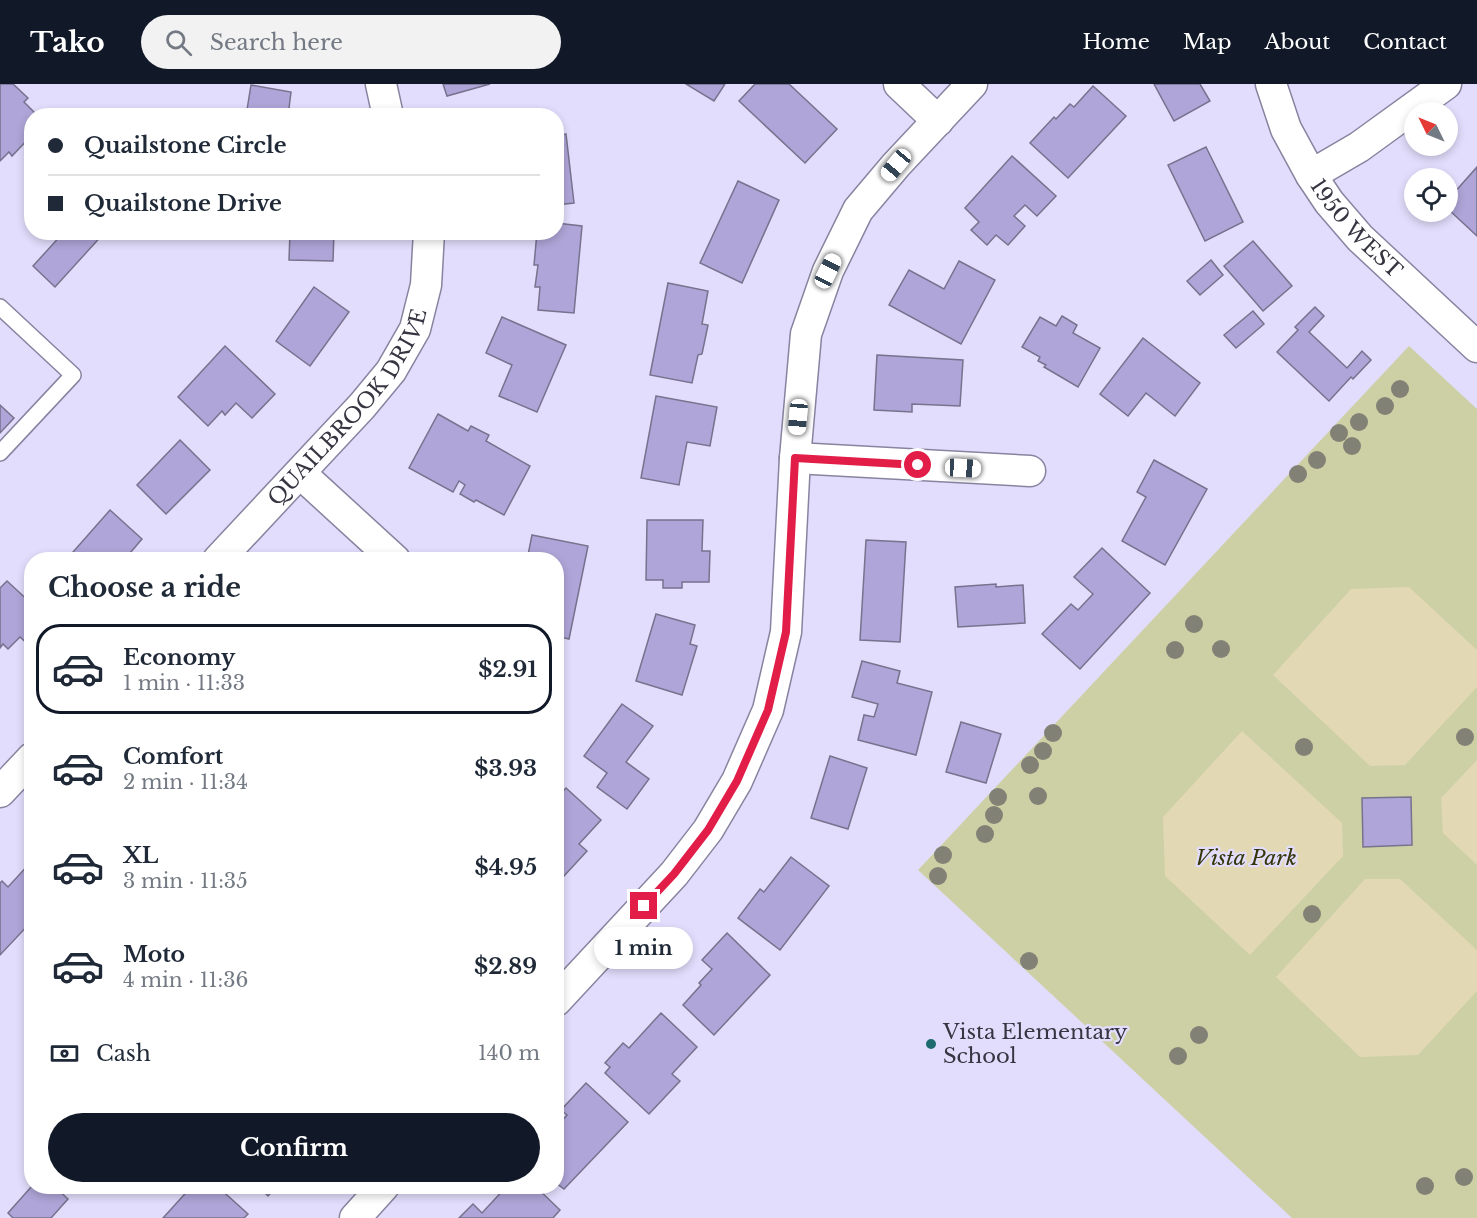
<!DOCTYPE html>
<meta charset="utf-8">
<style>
:root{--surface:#fff;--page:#f2f2f3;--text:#1f2937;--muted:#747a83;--line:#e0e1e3;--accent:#111827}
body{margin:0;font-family:"Libre Baskerville",serif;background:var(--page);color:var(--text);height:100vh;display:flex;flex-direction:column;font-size:22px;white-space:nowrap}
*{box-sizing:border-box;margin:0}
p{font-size:20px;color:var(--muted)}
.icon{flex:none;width:33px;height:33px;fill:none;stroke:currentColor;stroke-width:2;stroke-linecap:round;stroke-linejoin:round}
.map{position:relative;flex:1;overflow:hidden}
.side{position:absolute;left:24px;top:468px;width:540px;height:642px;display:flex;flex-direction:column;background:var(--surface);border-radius:24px;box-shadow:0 3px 9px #0003}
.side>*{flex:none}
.hud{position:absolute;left:24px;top:24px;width:540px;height:132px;border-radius:24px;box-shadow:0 3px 9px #0003;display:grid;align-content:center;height:132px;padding:0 24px;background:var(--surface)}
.needle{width:39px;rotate:313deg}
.fabs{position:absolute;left:1404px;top:18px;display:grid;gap:12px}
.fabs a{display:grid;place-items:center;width:54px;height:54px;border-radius:50%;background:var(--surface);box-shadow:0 3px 9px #0003;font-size:30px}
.end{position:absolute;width:27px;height:27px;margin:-14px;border:8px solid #e11d48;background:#fff;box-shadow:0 0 0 3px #fff}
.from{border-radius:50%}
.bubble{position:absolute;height:42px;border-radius:21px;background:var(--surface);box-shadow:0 3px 9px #0003;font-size:20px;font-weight:700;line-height:42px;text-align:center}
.car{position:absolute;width:18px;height:36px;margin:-18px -9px;border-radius:8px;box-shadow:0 0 4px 2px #0007;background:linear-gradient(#fff 24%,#345 0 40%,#fff 0 76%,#345 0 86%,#fff 0)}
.hud b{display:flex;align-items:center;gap:21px;height:57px;font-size:22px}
.hud b+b{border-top:2px solid var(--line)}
.hud i{width:15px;height:15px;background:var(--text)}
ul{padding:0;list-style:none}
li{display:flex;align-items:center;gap:18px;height:90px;margin:0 12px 9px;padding:0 12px;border:3px solid transparent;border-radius:24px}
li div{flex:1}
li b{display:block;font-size:22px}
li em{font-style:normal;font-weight:700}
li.on{border-color:var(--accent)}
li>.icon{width:54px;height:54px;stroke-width:1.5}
h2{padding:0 24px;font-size:27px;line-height:72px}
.pay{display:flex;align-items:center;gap:15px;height:66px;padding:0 24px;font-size:22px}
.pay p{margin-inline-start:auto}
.cta{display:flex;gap:12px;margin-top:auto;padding:12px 24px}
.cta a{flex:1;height:69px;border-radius:36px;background:var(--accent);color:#fff;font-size:24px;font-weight:700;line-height:69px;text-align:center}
header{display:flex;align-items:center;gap:36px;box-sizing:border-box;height:84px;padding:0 30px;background:var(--accent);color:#fff}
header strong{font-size:28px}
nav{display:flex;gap:33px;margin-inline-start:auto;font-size:21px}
.search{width:420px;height:54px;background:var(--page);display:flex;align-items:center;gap:15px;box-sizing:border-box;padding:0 21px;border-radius:33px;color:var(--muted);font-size:22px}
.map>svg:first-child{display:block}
.green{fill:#cdd0a4}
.sand{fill:#e2d8b3}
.building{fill:#afa5d8;stroke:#77728d;stroke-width:1.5}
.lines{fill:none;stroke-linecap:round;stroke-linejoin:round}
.lane-casing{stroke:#88839f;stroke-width:18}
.street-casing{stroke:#88839f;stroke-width:33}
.lane{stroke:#fff;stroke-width:15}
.street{stroke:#fff;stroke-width:30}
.tree{fill:#828176}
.route{stroke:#e11d48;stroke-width:8}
.poi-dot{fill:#1d6a6f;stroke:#e2ddfc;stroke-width:2}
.labels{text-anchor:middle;stroke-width:4.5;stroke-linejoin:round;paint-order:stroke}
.street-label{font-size:21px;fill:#373541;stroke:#e2ddfc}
.park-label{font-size:21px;font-style:italic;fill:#343509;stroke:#e2ddfc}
.poi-label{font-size:21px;fill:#373541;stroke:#e2ddfc;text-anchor:start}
</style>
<header>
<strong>Tako</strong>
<div class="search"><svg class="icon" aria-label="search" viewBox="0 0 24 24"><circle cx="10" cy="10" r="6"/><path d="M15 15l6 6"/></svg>Search here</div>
<nav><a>Home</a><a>Map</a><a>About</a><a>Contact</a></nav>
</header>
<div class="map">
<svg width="1477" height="1134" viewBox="0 0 1477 1134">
<rect width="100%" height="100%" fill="#e2ddfc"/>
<!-- green -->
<path class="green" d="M 1409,262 L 1477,325 L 1477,1134 L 1292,1134 L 918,786 Z"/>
<!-- sand -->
<g class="sand">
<path d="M 1409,503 L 1477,566 L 1477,603 L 1405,681 L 1370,682 L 1273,591 L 1351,505 Z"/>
<path d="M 1242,647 L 1342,739 L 1343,772 L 1250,871 L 1165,792 L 1163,733 Z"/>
<path d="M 1477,676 L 1477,781 L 1443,749 L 1441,714 Z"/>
<path d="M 1365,795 L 1400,795 L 1477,866 L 1477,907 L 1418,971 L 1360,973 L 1276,893 Z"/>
</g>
<!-- building -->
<g class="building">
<path d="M 0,0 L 13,0 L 28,14 L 24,18 L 36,30 L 32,32 L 30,35 L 32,51 L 12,72 L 9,68 L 0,77 Z"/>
<path d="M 443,0 L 490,0 L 447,12 Z"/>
<path d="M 686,0 L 725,0 L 714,17 Z"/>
<path d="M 755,0 L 789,0 L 837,45 L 805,79 L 739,17 Z"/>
<path d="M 1154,0 L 1200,0 L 1210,17 L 1174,37 Z"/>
<path d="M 251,1 L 291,8 L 288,32 L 246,32 Z"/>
<path d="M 1093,2 L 1126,32 L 1068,94 L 1030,59 L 1054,33 L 1056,35 L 1070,20 L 1074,23 Z"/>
<path d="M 566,50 L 574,119 L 556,121 L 556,51 Z"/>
<path d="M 1206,63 L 1243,138 L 1205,157 L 1168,81 Z"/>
<path d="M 1012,72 L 1056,112 L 1037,132 L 1025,121 L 1014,132 L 1025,142 L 1008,161 L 996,151 L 987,161 L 971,146 L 979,138 L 965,124 Z"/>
<path d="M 1477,83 L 1477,152 L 1448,125 L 1448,107 L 1453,110 Z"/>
<path d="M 738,97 L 779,116 L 742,199 L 700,179 Z"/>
<path d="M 556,139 L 582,142 L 574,229 L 538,226 L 540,203 L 535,203 L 538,181 L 534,181 L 537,148 L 556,148 Z"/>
<path d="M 64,148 L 105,148 L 55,203 L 33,182 Z"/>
<path d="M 290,148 L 334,148 L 333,177 L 289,176 Z"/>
<path d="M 1253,157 L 1292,202 L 1263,227 L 1224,182 Z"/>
<path d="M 1211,176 L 1223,191 L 1200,211 L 1187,197 Z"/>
<path d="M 959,177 L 995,196 L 961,260 L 889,221 L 909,186 L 944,205 Z"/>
<path d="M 668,199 L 708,207 L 702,240 L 708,241 L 702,270 L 698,271 L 692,299 L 650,291 Z"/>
<path d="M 314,203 L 349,228 L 310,282 L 276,257 Z"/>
<path d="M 1315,223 L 1324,232 L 1309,248 L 1347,284 L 1362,267 L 1371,276 L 1353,295 L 1351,293 L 1329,317 L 1277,268 L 1298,246 L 1295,243 Z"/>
<path d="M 1253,227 L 1264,240 L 1236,264 L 1224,251 Z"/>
<path d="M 1062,232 L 1077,241 L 1073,249 L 1100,264 L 1078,303 L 1044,283 L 1046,281 L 1038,277 L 1040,273 L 1022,263 L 1040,233 L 1056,242 Z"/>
<path d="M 502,233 L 566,261 L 537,328 L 499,312 L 512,281 L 486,269 Z"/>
<path d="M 1143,254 L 1200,299 L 1175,332 L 1146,309 L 1128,332 L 1100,310 Z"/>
<path d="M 225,262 L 275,310 L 252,334 L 236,319 L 225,331 L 222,327 L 208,342 L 178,313 Z"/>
<path d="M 877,271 L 963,276 L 960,322 L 912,320 L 912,328 L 874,326 Z"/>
<path d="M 656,312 L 717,323 L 710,362 L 687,358 L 679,401 L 641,394 Z"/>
<path d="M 0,321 L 14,334 L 0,349 Z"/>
<path d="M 438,330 L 468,347 L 471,342 L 489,351 L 486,357 L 530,382 L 504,431 L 476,416 L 474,418 L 460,410 L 465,401 L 459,397 L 453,408 L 409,384 Z"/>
<path d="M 180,356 L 210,386 L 166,430 L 137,401 Z"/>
<path d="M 1154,376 L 1207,405 L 1165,481 L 1122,457 L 1146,413 L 1137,408 Z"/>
<path d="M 110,426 L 142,455 L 124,476 L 66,476 Z"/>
<path d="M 647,436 L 703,436 L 702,467 L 710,467 L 709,498 L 682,498 L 682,504 L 663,504 L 663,496 L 646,496 Z"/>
<path d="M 532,451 L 588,462 L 569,555 L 556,552 L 556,476 L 527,476 Z"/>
<path d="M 866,456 L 906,458 L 900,558 L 860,556 Z"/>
<path d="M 1102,464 L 1150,509 L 1080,585 L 1042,550 L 1071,520 L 1078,526 L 1093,510 L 1074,493 Z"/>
<path d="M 7,497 L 32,520 L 32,564 L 20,553 L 8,565 L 3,560 L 0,564 L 0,504 Z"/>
<path d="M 996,500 L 996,503 L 1023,501 L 1025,539 L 958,543 L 955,503 Z"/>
<path d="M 656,530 L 695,541 L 690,560 L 697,562 L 682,611 L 636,597 Z"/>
<path d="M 862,577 L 900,587 L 897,599 L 932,608 L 916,671 L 858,656 L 864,631 L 874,633 L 878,620 L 852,613 Z"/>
<path d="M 622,620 L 653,642 L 626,678 L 649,695 L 627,725 L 597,703 L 607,689 L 584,672 Z"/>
<path d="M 961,638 L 1001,650 L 986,699 L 946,688 Z"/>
<path d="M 830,672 L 867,684 L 848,745 L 811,734 Z"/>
<path d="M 566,704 L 601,736 L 579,760 L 587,767 L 564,792 L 556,785 L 556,715 Z"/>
<path d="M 1411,713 L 1412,761 L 1363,763 L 1362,714 Z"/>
<path d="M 791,773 L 829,802 L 780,866 L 738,834 L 760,805 L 764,808 Z"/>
<path d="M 30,779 L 32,781 L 32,837 L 0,871 L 0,799 L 2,797 L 8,803 Z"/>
<path d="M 727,849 L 770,891 L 714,951 L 683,921 L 701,901 L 699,899 L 712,885 L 702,876 Z"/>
<path d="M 661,929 L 697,963 L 672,990 L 680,997 L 649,1030 L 605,989 L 610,983 L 605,979 L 623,959 L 629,964 Z"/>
<path d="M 586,999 L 628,1038 L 564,1105 L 556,1099 L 556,1043 L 567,1031 L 561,1026 Z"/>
<path d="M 32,1102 L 54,1102 L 68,1115 L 51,1134 L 13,1134 L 8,1129 Z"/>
<path d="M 192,1102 L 217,1102 L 248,1130 L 244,1134 L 163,1134 Z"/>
<path d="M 258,1102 L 277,1102 L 268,1112 Z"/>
<path d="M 507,1102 L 535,1102 L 560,1126 L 553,1134 L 459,1134 L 473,1120 L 482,1129 Z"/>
</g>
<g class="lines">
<defs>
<path id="lane" d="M 0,223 L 73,291 L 0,369"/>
<g id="street">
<path d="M 381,0 L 388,32"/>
<path d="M 899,0 L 938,37"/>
<path id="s1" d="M 1271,0 L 1286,45 L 1311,91 L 1329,118 L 1360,154 L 1477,263"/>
<path d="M 1311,91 L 1359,63 L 1446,0"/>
<path d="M 795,374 L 1030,387"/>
<path d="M 300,389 L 395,476"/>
<path id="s2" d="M 218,476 L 362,322 L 391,287 L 415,245 L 426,201 L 429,148"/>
<path d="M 0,708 L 32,674"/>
<path d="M 556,917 L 674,790 L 708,746 L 737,697 L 768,626 L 786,548 L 795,374 L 806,250 L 828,187 L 858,126 L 896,81 L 972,0"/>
<path d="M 355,1134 L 384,1102"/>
</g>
</defs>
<!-- lane casing -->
<use href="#lane" class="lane-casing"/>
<!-- street casing -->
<use href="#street" class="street-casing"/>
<!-- lane -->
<use href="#lane" class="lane"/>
<!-- street -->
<use href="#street" class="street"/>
</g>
<!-- trees -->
<g class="tree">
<circle cx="1400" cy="305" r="9"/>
<circle cx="1385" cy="322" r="9"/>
<circle cx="1359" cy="338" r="9"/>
<circle cx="1339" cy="349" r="9"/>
<circle cx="1352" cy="362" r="9"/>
<circle cx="1317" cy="376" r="9"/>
<circle cx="1298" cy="390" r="9"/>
<circle cx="1194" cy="540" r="9"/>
<circle cx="1221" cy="565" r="9"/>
<circle cx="1175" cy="566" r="9"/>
<circle cx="1053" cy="649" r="9"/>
<circle cx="1465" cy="653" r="9"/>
<circle cx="1304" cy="663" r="9"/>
<circle cx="1043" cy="667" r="9"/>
<circle cx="1030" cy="681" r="9"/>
<circle cx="1038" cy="712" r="9"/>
<circle cx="998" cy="713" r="9"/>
<circle cx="994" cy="731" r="9"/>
<circle cx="985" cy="750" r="9"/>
<circle cx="943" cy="771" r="9"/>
<circle cx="938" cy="792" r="9"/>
<circle cx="1312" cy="830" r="9"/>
<circle cx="1029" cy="877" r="9"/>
<circle cx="1199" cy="951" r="9"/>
<circle cx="1178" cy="972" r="9"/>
<circle cx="1464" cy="1093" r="9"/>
<circle cx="1425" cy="1102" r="9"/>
</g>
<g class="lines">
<!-- route -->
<path class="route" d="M 644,822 L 674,790 L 708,746 L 737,697 L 768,626 L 786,548 L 795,374 L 918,381"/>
</g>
<!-- markers -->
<circle class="poi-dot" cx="931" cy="960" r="6"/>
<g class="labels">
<!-- street labels -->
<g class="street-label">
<text dy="7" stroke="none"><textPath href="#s1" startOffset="170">1950 WEST</textPath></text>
<text dy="7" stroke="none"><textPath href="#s2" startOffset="202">QUAILBROOK DRIVE</textPath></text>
</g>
<!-- park labels -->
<g class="park-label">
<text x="1246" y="781">Vista Park</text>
</g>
<!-- poi labels -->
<g class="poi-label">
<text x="943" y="955">Vista Elementary<tspan x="943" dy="24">School</tspan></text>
</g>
</g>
</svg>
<div class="fabs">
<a><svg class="needle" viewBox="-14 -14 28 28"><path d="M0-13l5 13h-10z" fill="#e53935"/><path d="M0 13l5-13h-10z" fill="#747a83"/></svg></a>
<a><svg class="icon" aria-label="locate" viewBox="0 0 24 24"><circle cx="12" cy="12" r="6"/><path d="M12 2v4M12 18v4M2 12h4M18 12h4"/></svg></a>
</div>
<i class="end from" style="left:918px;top:381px"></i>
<i class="end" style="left:644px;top:822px"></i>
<div class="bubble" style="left:594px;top:843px;width:99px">1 min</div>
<i class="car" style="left:896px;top:81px;rotate:220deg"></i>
<i class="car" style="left:828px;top:187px;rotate:26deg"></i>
<i class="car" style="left:798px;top:333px;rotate:185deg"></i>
<i class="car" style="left:963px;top:384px;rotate:93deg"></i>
<div class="hud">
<b><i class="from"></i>Quailstone Circle</b>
<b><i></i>Quailstone Drive</b>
</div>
<section class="side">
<h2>Choose a ride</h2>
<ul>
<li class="on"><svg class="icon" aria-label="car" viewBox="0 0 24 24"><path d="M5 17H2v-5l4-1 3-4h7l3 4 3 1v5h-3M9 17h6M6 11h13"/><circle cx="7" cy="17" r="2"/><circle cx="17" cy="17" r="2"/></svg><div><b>Economy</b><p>1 min · 11:33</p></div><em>$2.91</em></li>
<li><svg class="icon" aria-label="car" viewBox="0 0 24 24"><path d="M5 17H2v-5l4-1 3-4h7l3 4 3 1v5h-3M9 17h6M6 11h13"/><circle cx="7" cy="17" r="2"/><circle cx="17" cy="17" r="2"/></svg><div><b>Comfort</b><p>2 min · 11:34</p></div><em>$3.93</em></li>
<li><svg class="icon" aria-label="car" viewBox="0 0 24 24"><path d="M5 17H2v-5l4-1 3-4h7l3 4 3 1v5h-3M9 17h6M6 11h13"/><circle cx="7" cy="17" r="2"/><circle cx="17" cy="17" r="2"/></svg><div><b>XL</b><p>3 min · 11:35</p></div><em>$4.95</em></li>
<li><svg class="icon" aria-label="car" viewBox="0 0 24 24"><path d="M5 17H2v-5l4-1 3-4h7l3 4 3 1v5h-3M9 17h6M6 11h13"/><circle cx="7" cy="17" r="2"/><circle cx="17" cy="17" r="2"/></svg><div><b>Moto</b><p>4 min · 11:36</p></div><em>$2.89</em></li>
</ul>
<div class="pay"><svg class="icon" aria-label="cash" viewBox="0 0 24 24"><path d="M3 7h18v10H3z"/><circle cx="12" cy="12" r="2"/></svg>Cash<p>140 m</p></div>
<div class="cta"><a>Confirm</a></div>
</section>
</div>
